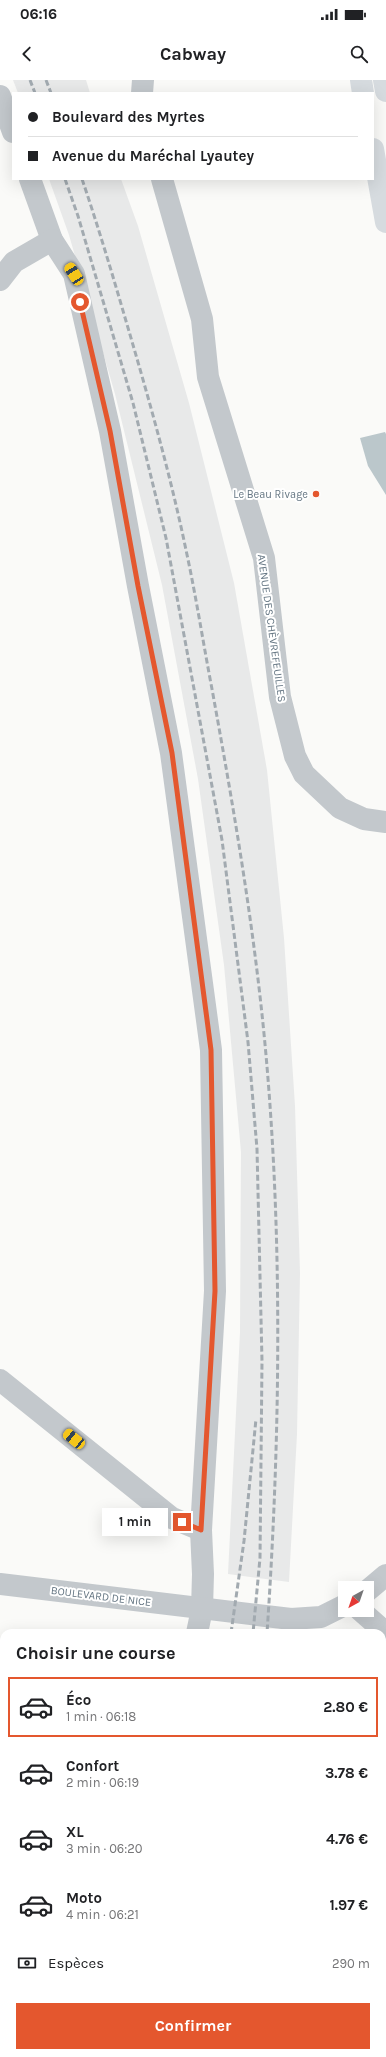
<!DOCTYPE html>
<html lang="fr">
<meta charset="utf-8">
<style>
:root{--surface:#fff;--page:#f2f2f2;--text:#202124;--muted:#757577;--line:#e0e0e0;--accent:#e4572e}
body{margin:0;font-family:Karla,sans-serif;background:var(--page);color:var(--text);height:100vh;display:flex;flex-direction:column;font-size:15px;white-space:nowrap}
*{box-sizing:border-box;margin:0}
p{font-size:13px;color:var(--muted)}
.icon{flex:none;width:22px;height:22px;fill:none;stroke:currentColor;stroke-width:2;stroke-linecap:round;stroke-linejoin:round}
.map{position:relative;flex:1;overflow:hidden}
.drawer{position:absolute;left:0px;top:1549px;width:386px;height:428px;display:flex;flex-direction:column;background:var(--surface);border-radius:12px 12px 0 0;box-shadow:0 4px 16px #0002}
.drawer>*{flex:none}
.top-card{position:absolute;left:12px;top:12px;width:362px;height:88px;border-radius:0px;box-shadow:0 4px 16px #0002;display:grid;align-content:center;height:88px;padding:0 16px;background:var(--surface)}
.needle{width:26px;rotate:220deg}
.controls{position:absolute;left:338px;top:1501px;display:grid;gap:8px}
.controls a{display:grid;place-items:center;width:36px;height:36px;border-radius:0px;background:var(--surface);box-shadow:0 4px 16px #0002;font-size:20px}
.end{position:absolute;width:18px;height:18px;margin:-9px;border:5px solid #e4572e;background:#fff;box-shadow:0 0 0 2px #fff}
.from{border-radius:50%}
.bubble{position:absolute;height:28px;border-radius:0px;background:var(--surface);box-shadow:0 4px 16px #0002;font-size:13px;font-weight:700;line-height:28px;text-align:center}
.car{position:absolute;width:12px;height:24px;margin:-12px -6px;border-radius:5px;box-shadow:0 0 3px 1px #0007;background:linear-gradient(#f5c518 24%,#345 0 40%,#f5c518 0 76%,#345 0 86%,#f5c518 0)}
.top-card b{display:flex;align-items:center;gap:14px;height:38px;font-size:15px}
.top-card b+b{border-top:1px solid var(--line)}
.top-card i{width:10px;height:10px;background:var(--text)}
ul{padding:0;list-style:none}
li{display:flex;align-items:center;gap:12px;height:60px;margin:0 8px 6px;padding:0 8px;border:2px solid transparent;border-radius:0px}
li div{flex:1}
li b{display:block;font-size:15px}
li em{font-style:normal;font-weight:700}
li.active{border-color:var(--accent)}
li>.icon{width:36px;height:36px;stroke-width:1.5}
h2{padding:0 16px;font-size:18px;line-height:48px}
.pay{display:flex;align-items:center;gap:10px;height:44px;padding:0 16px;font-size:15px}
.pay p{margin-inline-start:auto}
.primary-button{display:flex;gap:8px;margin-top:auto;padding:8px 16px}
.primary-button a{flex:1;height:46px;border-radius:0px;background:var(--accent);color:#fff;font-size:16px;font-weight:700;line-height:46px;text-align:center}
.status{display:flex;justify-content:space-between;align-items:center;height:28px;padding:0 20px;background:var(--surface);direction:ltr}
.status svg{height:11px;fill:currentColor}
header{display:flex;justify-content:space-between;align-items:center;height:52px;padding:0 16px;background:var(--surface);font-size:18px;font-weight:700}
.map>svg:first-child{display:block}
.built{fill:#e8e9e9}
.water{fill:#bbc7cb}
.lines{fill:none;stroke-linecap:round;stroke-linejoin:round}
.street{stroke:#c3c8cc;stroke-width:22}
.primary{stroke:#d6dbdf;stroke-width:22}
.rail{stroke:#a2aab0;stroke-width:3;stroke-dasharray:6 3;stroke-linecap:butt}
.route{stroke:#e4572e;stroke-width:5}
.poi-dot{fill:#e4572e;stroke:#fff;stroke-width:1.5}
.labels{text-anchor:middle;stroke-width:4;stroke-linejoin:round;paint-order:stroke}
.poi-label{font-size:11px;fill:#657683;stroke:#fff;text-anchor:end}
.street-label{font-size:11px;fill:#657683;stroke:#fff}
</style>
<div class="status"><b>06:16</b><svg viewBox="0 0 49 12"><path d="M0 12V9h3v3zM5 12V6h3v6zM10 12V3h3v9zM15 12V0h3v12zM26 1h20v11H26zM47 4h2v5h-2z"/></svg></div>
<header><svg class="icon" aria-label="back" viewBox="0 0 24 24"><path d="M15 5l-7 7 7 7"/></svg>Cabway<svg class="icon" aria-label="search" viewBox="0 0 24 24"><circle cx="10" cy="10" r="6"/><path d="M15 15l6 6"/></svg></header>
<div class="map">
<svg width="386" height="1977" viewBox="0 0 386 1977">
<rect width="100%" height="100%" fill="#fafaf8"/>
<!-- built -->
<g class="built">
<path d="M 13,0 L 86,0 L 90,13 L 18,13 Z"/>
<path d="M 49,99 L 121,99 L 138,146 L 189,323 L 234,503 L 267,690 L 284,858 L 295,1026 L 300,1193 L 297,1354 L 289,1502 L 228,1494 L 240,1252 L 241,1072 L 224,885 L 198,699 L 162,505 L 115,314 L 69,155 Z"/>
<path d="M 137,1973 L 251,1973 L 251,1977 L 136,1977 Z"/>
</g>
<!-- water -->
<path class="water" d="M 385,352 L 386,354 L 386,415 L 368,386 L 360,358 Z"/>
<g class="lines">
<!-- street -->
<g class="street">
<path d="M 142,13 L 143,0"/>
<path d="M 0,16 L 13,52"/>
<path d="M 30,99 L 52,160 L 74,194 L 110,351 L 138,506 L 171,673 L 211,970 L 215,1211 L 201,1450 L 203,1494 L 202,1529 L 197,1553"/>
<path d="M 162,99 L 202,239 L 208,297 L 264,478 L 280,617 L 295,676 L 304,694 L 340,728 L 364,739 L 386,742"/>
<path d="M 0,200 L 14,182 L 52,160"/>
<path d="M 0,1300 L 172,1438 L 201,1450"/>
<path d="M 0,1504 L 291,1539 L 321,1537 L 345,1525"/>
<path d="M 367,1511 L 386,1495"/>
<path d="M 360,1530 L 386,1553"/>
<path d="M 382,1750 L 386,1702"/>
<path d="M 382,1783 L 386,1804"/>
<path d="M 118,1977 L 118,1973"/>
</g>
<!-- primary -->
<g class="primary">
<path d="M 361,0 L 363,13"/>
<path d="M 384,0 L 386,11"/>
<path d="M 373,69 L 386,142"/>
</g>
<!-- rail -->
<g class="rail">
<path d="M 30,0 L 35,13"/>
<path d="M 46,0 L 51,13"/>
<path d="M 65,99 L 78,136 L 133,323 L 166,458 L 222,760 L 248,962 L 257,1069 L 262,1281 L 260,1478 L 253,1553"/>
<path d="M 82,99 C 98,146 112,193 126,241 C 148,316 170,393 186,470 C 196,516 203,562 212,609 C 234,730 255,852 266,975 C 283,1167 280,1361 267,1553"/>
<path d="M 231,1553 L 244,1461 L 256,1339"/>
<path d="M 165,1977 L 165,1973"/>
<path d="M 199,1977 L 200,1973"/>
<path d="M 217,1977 L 217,1973"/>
</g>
</g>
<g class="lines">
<!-- route -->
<path class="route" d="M 80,222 L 110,351 L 138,506 L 172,673 L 211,970 L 215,1211 L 201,1450 L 182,1442"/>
</g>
<!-- markers -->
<circle class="poi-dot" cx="316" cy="414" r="4"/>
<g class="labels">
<!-- poi labels -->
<g class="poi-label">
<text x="308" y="418">Le Beau Rivage</text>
</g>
<!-- street labels -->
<g class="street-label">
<text transform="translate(272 548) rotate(82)" y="4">AVENUE DES CHÈVREFEUILLES</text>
<text transform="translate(101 1516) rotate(7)" y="4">BOULEVARD DE NICE</text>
</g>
</g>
</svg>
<div class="controls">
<a><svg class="needle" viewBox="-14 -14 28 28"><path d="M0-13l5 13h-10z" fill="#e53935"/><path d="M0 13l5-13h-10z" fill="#757577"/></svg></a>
</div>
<i class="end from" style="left:80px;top:222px"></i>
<i class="end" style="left:182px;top:1442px"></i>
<div class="bubble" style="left:102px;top:1428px;width:66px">1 min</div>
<i class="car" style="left:74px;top:194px;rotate:327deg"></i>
<i class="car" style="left:74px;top:1359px;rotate:309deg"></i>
<div class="top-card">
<b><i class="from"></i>Boulevard des Myrtes</b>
<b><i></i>Avenue du Maréchal Lyautey</b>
</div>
<section class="drawer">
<h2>Choisir une course</h2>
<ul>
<li class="active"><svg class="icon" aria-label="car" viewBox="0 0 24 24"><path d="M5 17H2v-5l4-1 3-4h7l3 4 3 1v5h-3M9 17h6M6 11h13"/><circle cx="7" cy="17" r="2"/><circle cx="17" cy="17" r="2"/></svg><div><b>Éco</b><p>1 min · 06:18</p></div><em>2.80 €</em></li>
<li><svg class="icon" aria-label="car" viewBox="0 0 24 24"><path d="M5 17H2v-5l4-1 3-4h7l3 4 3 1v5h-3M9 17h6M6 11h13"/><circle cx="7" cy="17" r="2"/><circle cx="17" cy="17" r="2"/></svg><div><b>Confort</b><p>2 min · 06:19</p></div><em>3.78 €</em></li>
<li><svg class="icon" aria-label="car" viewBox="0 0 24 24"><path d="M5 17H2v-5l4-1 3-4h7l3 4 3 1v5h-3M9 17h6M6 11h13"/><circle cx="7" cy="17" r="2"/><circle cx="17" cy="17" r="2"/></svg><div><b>XL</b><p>3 min · 06:20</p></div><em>4.76 €</em></li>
<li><svg class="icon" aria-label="car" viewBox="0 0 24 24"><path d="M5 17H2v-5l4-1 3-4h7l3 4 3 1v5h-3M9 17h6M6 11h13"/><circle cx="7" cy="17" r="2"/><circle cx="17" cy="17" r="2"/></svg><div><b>Moto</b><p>4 min · 06:21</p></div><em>1.97 €</em></li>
</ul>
<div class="pay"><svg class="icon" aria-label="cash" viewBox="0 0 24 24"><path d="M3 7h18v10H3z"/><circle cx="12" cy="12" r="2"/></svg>Espèces<p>290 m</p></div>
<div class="primary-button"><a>Confirmer</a></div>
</section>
</div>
